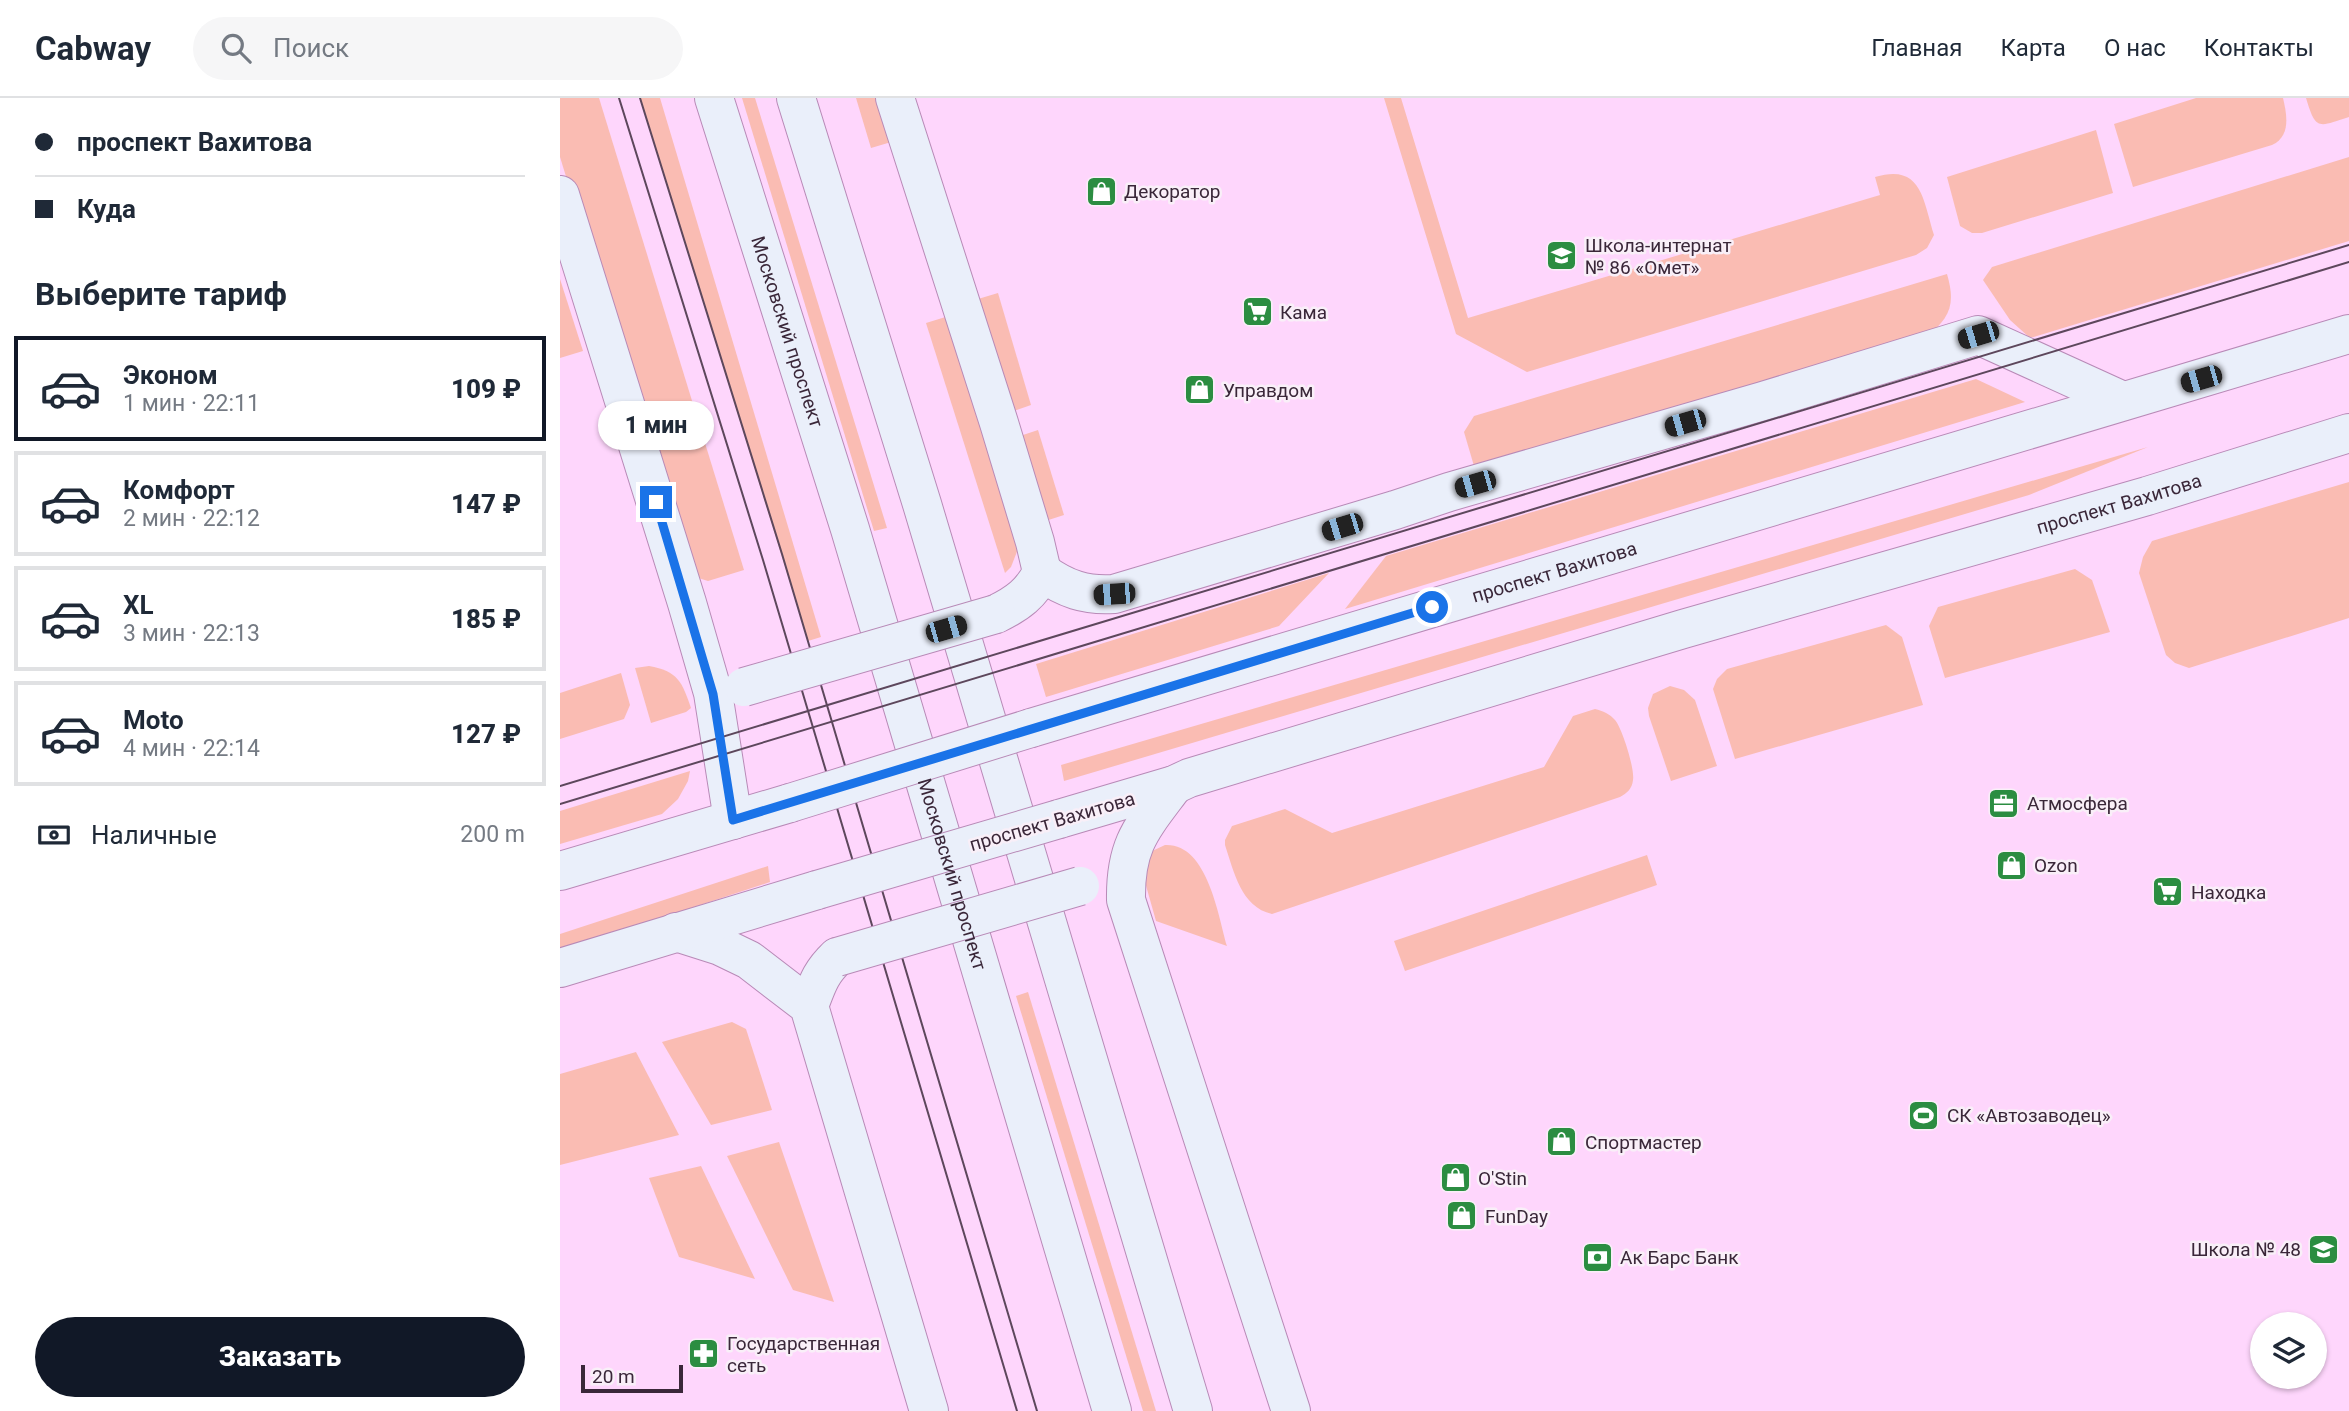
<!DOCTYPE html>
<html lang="ru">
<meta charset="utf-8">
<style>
:root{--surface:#fff;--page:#f6f6f7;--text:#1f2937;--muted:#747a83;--line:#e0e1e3;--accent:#111827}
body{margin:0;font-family:Roboto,sans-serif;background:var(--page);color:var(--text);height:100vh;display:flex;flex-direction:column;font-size:26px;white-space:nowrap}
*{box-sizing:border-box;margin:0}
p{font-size:23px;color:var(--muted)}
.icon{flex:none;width:38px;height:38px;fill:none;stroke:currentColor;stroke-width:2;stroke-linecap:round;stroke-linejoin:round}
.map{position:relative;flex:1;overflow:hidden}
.panel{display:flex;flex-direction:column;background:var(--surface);width:560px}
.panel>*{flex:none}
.banner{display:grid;align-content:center;height:154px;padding:0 35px;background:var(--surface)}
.buttons{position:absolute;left:1690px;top:1214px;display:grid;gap:14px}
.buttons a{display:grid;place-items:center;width:77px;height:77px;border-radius:50%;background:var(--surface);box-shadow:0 2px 5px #0004;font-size:35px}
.scale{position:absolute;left:21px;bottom:18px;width:102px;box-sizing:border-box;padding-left:7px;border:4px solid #3a2739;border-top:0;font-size:19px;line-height:24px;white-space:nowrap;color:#3a2739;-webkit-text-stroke:5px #f9eff8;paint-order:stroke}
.end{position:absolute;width:32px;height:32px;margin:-16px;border:9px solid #1a73e8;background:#fff;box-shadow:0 0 0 4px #fff}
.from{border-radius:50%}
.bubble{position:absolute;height:49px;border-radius:24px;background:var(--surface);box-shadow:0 2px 5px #0004;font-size:23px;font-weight:800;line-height:49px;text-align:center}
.car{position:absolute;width:21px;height:42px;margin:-21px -10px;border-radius:9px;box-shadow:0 0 5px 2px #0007;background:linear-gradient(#222 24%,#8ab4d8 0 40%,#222 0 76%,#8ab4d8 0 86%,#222 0)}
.banner b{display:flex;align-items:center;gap:24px;height:66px;font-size:26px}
.banner b+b{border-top:2px solid var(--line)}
.banner i{width:18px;height:18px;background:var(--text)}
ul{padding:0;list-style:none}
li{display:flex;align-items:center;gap:21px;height:105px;margin:0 14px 10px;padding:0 21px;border:4px solid var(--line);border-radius:0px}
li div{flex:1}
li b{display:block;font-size:26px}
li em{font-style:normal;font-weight:800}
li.on{border-color:var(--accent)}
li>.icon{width:63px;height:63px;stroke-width:1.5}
h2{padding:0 35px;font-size:32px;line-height:84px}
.pay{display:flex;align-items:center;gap:18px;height:77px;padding:0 35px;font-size:26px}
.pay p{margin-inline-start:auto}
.action{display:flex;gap:14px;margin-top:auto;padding:14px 35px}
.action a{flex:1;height:80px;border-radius:42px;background:var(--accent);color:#fff;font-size:28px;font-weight:800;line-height:80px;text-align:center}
header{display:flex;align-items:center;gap:42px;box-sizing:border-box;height:98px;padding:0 35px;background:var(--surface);border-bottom:2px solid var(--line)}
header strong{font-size:33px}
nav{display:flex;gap:38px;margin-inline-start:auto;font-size:24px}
.search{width:490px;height:63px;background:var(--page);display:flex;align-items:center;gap:18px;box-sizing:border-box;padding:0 24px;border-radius:38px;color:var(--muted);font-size:26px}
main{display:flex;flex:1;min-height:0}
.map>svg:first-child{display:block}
.green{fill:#fabcb3}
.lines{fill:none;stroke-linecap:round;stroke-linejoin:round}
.secondary-casing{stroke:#b88ab7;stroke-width:40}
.secondary{stroke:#eaeffa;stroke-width:38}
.tram{stroke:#5d475c;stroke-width:2}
.secondary-bridge-casing{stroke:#b88ab7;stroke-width:40;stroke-linecap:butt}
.secondary-bridge{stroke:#eaeffa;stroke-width:38}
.route{stroke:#1a73e8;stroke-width:9}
.labels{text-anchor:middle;stroke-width:5;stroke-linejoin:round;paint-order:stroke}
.poi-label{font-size:19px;fill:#3a2739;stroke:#f9eff8;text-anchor:start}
.street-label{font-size:19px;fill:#3a2739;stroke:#f9eff8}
</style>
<header>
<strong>Cabway</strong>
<div class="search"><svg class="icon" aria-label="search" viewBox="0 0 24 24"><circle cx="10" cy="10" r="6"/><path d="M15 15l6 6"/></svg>Поиск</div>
<nav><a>Главная</a><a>Карта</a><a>О нас</a><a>Контакты</a></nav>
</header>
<main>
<section class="panel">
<div class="banner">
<b><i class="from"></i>проспект Вахитова</b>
<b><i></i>Куда</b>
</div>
<h2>Выберите тариф</h2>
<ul>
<li class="on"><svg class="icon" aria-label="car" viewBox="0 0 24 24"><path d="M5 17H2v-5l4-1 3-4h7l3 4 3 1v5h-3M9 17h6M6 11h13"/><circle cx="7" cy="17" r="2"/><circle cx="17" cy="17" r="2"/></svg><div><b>Эконом</b><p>1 мин · 22:11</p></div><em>109 ₽</em></li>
<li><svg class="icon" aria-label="car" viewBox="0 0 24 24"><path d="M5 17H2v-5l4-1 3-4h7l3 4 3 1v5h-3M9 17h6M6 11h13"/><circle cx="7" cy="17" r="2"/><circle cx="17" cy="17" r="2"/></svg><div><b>Комфорт</b><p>2 мин · 22:12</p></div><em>147 ₽</em></li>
<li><svg class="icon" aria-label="car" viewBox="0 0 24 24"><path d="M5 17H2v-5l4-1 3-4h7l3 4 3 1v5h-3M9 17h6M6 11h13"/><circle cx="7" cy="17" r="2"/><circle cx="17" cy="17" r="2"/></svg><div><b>XL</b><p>3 мин · 22:13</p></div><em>185 ₽</em></li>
<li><svg class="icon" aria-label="car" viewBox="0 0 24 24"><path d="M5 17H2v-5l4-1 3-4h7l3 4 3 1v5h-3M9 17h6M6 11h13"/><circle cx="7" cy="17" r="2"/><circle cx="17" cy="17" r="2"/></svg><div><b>Moto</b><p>4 мин · 22:14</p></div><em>127 ₽</em></li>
</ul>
<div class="pay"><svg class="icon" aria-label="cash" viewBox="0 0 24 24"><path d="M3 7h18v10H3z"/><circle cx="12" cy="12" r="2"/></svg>Наличные<p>200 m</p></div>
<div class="action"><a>Заказать</a></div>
</section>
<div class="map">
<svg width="1789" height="1313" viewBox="0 0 1789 1313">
<rect width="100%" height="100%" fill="#fed6fc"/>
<!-- green -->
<g class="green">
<path d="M 0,0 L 39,0 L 184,472 L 148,483 L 129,477 L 0,59 Z"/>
<path d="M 80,0 L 100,0 L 261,539 L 248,543 Z"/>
<path d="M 182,0 L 195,0 L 327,430 L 314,433 Z"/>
<path d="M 296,0 L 326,0 L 338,42 L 311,50 Z"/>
<path d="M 824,0 L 841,0 L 908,220 L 1320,97 L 1315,79 C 1362,65 1363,102 1374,137 L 1367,150 L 1356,157 L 967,274 L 896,236 Z"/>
<path d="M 1636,0 L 1723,0 C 1727,17 1731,38 1712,47 L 1573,89 L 1554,26 Z"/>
<path d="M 1746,0 L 1789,0 L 1789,19 C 1758,29 1756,33 1746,0 Z"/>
<path d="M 1536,32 L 1553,95 L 1422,135 L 1412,135 L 1400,128 L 1387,79 Z"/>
<path d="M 1789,59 L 1789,143 L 1470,240 L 1450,222 L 1423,182 L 1432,169 Z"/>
<path d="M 1387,176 C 1396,207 1390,220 1365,240 L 914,368 L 904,334 L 914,318 Z"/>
<path d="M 0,181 L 23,253 L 0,260 Z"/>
<path d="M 438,195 L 471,307 L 454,313 L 418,201 Z"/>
<path d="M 392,217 L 458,451 L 451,469 L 445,475 L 366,225 Z"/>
<path d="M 1416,281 L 1465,304 L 785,511 L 826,458 Z"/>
<path d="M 478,332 L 504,417 L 476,426 L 457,339 Z"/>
<path d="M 1588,349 L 1469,397 L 504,683 L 501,667 Z"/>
<path d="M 1789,384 L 1789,520 L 1629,570 L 1615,565 L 1606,557 L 1579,475 L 1583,459 L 1592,443 Z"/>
<path d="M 1515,471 L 1532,482 L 1550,534 L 1385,580 L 1369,528 L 1378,509 Z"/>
<path d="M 769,475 L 719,528 L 486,599 L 476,566 Z"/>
<path d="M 1326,527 L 1342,539 L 1363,607 L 1175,661 L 1153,591 L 1157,581 L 1167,571 Z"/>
<path d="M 89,568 C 118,573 122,584 131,610 L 126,614 L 91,625 L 75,570 Z"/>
<path d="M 61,575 L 70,607 L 64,621 L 0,641 L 0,595 Z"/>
<path d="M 1110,588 L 1124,592 L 1135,602 L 1157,668 L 1111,683 L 1089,618 L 1088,610 L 1093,596 Z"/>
<path d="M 1035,611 C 1043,613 1050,616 1055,622 C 1062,630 1075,671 1073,682 C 1072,691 1067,695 1060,699 L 712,816 C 681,809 674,774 665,747 L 665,742 L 672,728 L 725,711 L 772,735 L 984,669 L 1013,618 Z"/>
<path d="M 130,673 L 128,683 L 118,701 L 102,716 L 0,746 L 0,713 Z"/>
<path d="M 605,747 C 647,745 658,816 667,848 L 596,823 L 583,777 L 590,754 Z"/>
<path d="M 1087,757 L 1097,787 L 845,873 L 834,843 Z"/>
<path d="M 208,768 L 210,784 L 0,853 L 0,836 Z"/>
<path d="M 468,894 L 596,1313 L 583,1313 L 456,898 Z"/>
<path d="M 172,924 L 186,931 L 212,1012 L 151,1027 L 102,944 Z"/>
<path d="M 76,954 L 119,1037 L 0,1067 L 0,976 Z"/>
<path d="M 219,1044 L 274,1204 L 233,1192 L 167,1058 Z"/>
<path d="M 141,1068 L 195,1181 L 119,1159 L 89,1080 Z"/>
</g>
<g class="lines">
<defs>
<g id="secondary">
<path id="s1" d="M 154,0 L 290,431 L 552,1313"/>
<path d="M 236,0 L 362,406 L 633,1313"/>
<path d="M 335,0 L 439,325 L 475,444 L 482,474 C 472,495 457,506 436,516"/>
<path d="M 0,97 L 127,505 L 153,595 L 173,722"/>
<path d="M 482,474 C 505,491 526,498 554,496 L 835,412 L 889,394 L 1203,303 L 1418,237 L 1563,303"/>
<path id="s2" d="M 471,630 L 1789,236"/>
<path d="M 614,687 C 582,730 565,746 566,802 L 731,1313"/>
<path id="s3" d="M 499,721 L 614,687 L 629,680 L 1123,531 L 1587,398 L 1789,335"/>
<path d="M 0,773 L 230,705"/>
<path d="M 116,834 L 160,848 L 189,862 L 249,908 L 369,1313"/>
<path d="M 0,870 L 257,792"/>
<path d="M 249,908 C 257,887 260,875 277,859"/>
</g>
</defs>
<!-- secondary casing -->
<use href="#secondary" class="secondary-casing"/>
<!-- secondary -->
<use href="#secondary" class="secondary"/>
<!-- tram -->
<g class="tram">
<path d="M 59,0 L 203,462 L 457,1313"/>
<path d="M 80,0 L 222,456 L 477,1313"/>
<path d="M 0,688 L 1789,147"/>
<path d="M 0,706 L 1789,164"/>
</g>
<defs>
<g id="secondary-bridge">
<path d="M 184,589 L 436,516"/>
<path d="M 230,705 L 471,630"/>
<path d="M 257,792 L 499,721"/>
<path d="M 277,859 L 520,788"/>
</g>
</defs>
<!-- secondary-bridge casing -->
<use href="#secondary-bridge" class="secondary-bridge-casing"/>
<!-- secondary-bridge -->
<use href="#secondary-bridge" class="secondary-bridge"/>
</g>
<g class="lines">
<!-- route -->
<path class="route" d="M 96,404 L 153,596 L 173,722 L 872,509"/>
</g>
<!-- icons -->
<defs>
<symbol id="shop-square" viewBox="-11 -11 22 22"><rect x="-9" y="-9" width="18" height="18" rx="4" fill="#2b8d41" stroke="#f9eff8"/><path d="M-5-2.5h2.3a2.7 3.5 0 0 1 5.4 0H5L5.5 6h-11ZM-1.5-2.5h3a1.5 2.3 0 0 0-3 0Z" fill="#fff"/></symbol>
<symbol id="school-square" viewBox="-11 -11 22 22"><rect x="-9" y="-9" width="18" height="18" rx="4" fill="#2b8d41" stroke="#f9eff8"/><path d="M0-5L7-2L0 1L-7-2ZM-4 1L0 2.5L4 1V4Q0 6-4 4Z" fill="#fff"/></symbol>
<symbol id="supermarket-square" viewBox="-11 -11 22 22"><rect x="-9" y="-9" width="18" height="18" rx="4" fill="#2b8d41" stroke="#f9eff8"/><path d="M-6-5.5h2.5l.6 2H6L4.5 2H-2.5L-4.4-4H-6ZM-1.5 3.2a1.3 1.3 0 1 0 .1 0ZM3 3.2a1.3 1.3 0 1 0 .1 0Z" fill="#fff"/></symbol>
<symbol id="office-square" viewBox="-11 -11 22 22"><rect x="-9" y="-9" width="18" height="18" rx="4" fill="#2b8d41" stroke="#f9eff8"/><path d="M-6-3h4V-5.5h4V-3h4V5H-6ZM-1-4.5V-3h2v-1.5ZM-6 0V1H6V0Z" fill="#fff"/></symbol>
<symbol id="stadium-square" viewBox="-11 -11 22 22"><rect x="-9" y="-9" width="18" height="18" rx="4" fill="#2b8d41" stroke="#f9eff8"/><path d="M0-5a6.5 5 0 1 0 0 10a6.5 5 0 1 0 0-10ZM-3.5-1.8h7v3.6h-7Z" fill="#fff"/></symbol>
<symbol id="bank-square" viewBox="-11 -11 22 22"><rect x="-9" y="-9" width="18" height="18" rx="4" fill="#2b8d41" stroke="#f9eff8"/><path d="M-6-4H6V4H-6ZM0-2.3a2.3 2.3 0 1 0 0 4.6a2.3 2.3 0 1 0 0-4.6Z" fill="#fff"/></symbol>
<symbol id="pharmacy-square" viewBox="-11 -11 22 22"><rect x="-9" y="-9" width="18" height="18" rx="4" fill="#2b8d41" stroke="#f9eff8"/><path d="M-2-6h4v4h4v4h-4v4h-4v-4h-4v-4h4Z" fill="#fff"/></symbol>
</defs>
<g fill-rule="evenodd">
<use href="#shop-square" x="524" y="76" width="35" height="35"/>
<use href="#school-square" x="984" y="140" width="35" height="35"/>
<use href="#supermarket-square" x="680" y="196" width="35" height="35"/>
<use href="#shop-square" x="622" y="274" width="35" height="35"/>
<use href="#office-square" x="1426" y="688" width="35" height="35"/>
<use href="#shop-square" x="1434" y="750" width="35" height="35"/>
<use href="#supermarket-square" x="1590" y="776" width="35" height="35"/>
<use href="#stadium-square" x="1346" y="1000" width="35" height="35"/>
<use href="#shop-square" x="984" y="1026" width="35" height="35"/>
<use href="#shop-square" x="878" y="1062" width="35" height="35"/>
<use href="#shop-square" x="884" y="1100" width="35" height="35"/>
<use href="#school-square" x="1746" y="1134" width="35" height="35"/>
<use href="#bank-square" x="1020" y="1142" width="35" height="35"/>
<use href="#pharmacy-square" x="126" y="1238" width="35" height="35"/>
</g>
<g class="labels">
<!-- poi labels -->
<g class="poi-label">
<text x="564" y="100">Декоратор</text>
<text x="1025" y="154">Школа-интернат<tspan x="1025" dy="22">№ 86 «Омет»</tspan></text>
<text x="720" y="221">Кама</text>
<text x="663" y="299">Управдом</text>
<text x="1467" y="712">Атмосфера</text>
<text x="1474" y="774">Ozon</text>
<text x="1631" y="801">Находка</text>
<text x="1387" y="1024">СК «Автозаводец»</text>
<text x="1025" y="1051">Спортмастер</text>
<text x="918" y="1087">O'Stin</text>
<text x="925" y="1125">FunDay</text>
<text x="1741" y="1158" text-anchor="end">Школа № 48</text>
<text x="1060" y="1166">Ак Барс Банк</text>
<text x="167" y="1252">Государственная<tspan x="167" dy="22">сеть</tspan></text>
</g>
<!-- street labels -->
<g class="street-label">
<text dy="7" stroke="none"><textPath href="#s1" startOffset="245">Московский проспект</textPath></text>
<text dy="7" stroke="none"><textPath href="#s3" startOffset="1106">проспект Вахитова</textPath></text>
<text dy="7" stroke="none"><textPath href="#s2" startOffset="546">проспект Вахитова</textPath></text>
<text transform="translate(492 723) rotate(-16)" y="7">проспект Вахитова</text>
<text dy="7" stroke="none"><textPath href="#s1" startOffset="812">Московский проспект</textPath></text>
</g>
</g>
</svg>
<div class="buttons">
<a><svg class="icon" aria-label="layers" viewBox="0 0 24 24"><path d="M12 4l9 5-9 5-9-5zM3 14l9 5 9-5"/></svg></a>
</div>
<div class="scale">20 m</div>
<i class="end from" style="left:872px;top:509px"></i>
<i class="end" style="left:96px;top:404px"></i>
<div class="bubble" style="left:38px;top:303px;width:116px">1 мин</div>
<i class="car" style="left:1418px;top:237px;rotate:253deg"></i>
<i class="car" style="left:1641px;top:281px;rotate:254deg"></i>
<i class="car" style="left:1125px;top:325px;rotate:254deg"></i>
<i class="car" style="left:915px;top:386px;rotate:254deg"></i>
<i class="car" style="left:782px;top:429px;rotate:253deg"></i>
<i class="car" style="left:554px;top:496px;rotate:266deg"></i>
<i class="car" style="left:386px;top:531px;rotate:74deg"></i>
</div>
</main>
